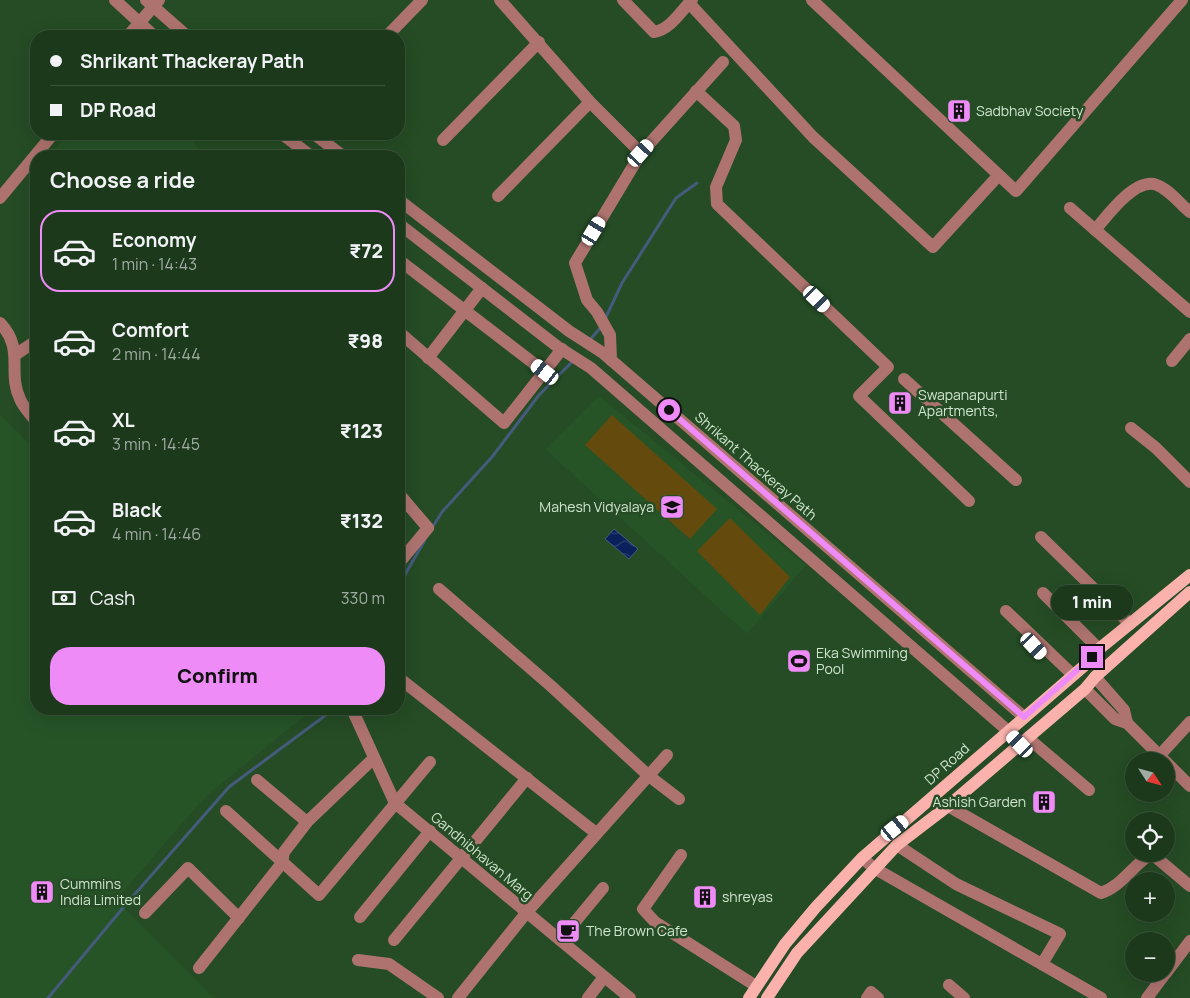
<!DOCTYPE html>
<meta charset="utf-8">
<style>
:root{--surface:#1c391c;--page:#294429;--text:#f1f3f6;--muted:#a0aca3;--line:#3a533b;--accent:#ef8bf7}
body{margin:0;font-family:Manrope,sans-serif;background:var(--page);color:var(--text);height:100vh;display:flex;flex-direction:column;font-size:19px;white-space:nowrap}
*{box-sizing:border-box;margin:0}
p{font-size:16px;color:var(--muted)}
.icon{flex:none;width:28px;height:28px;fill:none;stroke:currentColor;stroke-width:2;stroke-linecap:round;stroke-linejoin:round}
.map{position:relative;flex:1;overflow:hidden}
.panel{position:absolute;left:30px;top:150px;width:375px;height:565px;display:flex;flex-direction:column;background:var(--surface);border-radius:20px;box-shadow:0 5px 20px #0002,0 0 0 1px var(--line)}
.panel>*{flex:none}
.banner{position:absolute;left:30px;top:30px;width:375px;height:110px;border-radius:20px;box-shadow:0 5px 20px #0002,0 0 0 1px var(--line);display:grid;align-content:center;height:110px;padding:0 20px;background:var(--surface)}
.needle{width:32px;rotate:126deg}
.fabs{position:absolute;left:1125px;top:752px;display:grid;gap:10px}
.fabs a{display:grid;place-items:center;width:50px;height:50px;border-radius:50%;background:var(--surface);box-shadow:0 5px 20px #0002,0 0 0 1px var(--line);font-size:25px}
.end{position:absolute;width:22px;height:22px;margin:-11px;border:6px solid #ef8bf7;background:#111;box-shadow:0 0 0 2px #111}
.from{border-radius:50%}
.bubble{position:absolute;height:35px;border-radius:18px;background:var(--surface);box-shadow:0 5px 20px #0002,0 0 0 1px var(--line);font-size:16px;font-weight:800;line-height:35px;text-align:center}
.car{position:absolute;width:15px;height:30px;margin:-15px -8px;border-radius:6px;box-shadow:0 0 4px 1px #0007;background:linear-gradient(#fff 24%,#345 0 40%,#fff 0 76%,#345 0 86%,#fff 0)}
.banner b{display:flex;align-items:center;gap:18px;height:48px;font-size:19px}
.banner b+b{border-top:1px solid var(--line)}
.banner i{width:12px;height:12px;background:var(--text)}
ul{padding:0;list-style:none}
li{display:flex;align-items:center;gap:15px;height:82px;margin:0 10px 8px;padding:0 10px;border:2px solid transparent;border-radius:20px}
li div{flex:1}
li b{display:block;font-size:19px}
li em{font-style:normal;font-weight:800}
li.on{border-color:var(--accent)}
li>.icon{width:45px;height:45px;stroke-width:1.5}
h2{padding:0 20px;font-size:22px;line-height:60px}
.pay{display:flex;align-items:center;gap:12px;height:55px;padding:0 20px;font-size:19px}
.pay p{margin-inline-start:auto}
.action{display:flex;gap:10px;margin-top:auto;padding:10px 20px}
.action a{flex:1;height:58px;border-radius:20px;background:var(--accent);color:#111;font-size:20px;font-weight:800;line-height:58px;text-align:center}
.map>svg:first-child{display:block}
.built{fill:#265427}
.garden{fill:#644b0d}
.water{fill:url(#water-waves);stroke:#455b7c}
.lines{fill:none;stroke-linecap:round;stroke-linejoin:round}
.stream{stroke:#455b7c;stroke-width:3}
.minor{stroke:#ae736f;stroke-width:12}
.major{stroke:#fbb2ad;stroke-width:12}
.route{stroke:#ef8bf7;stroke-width:6}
.labels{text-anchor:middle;stroke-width:5;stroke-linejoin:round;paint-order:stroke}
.poi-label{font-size:14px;fill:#cee4cd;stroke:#254c25;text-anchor:start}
.street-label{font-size:14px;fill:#cee4cd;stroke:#254c25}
</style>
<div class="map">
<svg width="1190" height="998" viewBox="0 0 1190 998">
<defs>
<pattern id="water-waves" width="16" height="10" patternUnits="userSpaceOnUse" patternTransform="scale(1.25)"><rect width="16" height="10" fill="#0a205a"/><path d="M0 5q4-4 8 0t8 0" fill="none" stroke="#2c4070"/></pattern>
</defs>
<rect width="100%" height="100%" fill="#254c25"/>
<!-- built -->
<g class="built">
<path d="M 68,134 L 185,134 L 206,156 L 49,156 Z"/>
<path d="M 599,396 L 806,565 L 747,634 L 545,449 Z"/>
<path d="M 0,415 L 36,451 L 36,709 L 313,709 L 206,796 L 116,900 L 214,998 L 0,998 Z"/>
</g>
<!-- garden -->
<g class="garden">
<path d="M 612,415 L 717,509 L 690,539 L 585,445 Z"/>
<path d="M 730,518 L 790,577 L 760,615 L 697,551 Z"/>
</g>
<!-- water -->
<path class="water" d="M 614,529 L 638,549 L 629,559 L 605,539 Z"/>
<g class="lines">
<!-- stream -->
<g class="stream">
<path d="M 605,319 L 622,283 L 676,198 L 697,183"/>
<path d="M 589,341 L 601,327"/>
<path d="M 432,528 L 442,512 L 492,457 L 539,395 L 574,360"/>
<path d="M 399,585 L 425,540"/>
<path d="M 48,998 L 127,903 L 229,787 L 334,709"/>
</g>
<!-- minor -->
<g class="minor">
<path d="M 115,0 L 154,36"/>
<path d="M 146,0 L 187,36"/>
<path d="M 500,0 L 590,102 L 641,153"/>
<path d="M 623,0 L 654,32 C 670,30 681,11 692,0"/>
<path d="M 812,0 L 1016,191 L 1182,0"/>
<path d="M 689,3 L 813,137 L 933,247 L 998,176"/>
<path d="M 128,36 L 159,0"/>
<path d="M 387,36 L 422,0"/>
<path d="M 696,91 L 734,126 L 736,140 L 716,187 L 717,204 L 888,367 L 859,396 L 969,501"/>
<path d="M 282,134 L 311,156"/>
<path d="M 314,134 L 343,156"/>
<path d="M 443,140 L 539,42"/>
<path d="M 498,196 L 590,102"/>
<path d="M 0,198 L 53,134"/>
<path d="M 399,200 L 569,331 L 603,353 L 1024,717"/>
<path d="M 1070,208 L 1190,312"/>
<path d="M 399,224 L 558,347 L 591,368 L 1007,730"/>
<path d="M 1095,230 C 1107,216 1133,180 1154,184 C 1167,187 1180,204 1190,212"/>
<path d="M 399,260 L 545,372"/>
<path d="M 0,323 C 25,349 7,372 20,399 C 23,407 31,415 36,421"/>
<path d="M 399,332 L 504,423 L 562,349"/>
<path d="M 15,355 L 36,341"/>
<path d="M 428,358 L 482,288"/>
<path d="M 611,360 L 610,335 L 597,312 L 587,300 L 575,263 L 641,153 L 723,62"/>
<path d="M 1172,361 L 1190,339"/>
<path d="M 904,379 L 1016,480"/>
<path d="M 1131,428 L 1156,448 L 1190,482"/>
<path d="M 399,494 L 428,528 L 399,563"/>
<path d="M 1041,537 L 1130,624"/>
<path d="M 439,589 L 551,686 L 649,776 L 679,799"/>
<path d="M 1043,593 L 1099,649"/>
<path d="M 1006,611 L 1073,675"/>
<path d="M 1095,677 L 1124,710 L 1127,723"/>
<path d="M 399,678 L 596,833"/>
<path d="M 1085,689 L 1115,719 L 1127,723 L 1190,786"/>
<path d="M 352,709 L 395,803 L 630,998"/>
<path d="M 1028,738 L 1089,790"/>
<path d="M 1160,755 L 1190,722"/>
<path d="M 257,780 L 307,822"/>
<path d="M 948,806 L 1101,893 C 1122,886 1132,866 1151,854"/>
<path d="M 226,811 L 319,895 L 430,762"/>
<path d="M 897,845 L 956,884 L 1060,934 L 1042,964"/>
<path d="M 1152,854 L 1190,886"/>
<path d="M 681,855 L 643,909 L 655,922 L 756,986"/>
<path d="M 862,858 L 874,868 L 1101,998"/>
<path d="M 145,913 L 188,868 L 239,918"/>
<path d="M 360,917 L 430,831"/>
<path d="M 394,940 L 527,778"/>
<path d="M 560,940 L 603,888"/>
<path d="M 358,960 L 389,964 L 438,998"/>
<path d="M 199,968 L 282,863 L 284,852 L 307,822 L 374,758"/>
<path d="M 1166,973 L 1190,941"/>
<path d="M 949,985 L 964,998"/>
<path d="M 458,998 L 527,912 L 667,755"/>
<path d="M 588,998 L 604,977"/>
<path d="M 867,998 L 871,992 L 878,998"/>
<path d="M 1147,998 L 1165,974"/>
</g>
<!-- major -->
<g class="major">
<path d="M 749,998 L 785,944 L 816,907 L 862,858 L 1084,666 L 1099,649 L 1190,575"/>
<path d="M 767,998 L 797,953 L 897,845 L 948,806 L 1085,689 L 1095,677 L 1190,592"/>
</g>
</g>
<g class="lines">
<!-- route -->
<path class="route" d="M 669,410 L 1024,717 L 1092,657"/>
</g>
<!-- icons -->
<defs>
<symbol id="building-square" viewBox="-11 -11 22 22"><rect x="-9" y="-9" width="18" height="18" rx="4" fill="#ef8bf7" stroke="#254c25"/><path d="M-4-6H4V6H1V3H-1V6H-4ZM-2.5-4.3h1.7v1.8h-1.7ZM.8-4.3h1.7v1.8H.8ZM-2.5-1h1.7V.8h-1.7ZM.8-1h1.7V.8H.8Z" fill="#111"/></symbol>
<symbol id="school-square" viewBox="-11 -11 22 22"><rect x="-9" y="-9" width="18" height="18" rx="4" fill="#ef8bf7" stroke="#254c25"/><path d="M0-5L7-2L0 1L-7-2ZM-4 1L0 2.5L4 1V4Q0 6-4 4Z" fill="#111"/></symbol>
<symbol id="stadium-square" viewBox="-11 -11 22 22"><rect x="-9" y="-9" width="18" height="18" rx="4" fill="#ef8bf7" stroke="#254c25"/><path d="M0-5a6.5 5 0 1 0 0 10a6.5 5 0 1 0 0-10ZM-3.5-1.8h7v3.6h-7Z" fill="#111"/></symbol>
<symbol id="cafe-square" viewBox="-11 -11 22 22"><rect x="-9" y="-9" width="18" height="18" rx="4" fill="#ef8bf7" stroke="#254c25"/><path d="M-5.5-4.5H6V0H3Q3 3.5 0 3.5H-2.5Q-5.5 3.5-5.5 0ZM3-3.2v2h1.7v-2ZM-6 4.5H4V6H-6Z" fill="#111"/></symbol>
</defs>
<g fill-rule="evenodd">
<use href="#building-square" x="945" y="97" width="28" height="28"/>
<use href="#building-square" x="886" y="389" width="28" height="28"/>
<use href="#school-square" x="658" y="493" width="28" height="28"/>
<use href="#stadium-square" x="785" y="647" width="28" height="28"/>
<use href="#building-square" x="1030" y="788" width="28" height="28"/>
<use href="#building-square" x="28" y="878" width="28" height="28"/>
<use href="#building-square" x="691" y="883" width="28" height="28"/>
<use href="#cafe-square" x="554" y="917" width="28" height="28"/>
</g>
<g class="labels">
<!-- poi labels -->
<g class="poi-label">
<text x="976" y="116">Sadbhav Society</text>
<text x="918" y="400">Swapanapurti<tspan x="918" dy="16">Apartments,</tspan></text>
<text x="654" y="512" text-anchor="end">Mahesh Vidyalaya</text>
<text x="816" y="658">Eka Swimming<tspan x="816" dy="16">Pool</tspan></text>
<text x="1026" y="807" text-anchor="end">Ashish Garden</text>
<text x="60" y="889">Cummins<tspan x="60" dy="16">India Limited</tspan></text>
<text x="722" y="902">shreyas</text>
<text x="586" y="936">The Brown Cafe</text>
</g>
<!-- street labels -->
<g class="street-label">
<text transform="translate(756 466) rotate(41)" y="5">Shrikant Thackeray Path</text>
<text transform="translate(947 764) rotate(-42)" y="5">DP Road</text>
<text transform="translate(482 856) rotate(40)" y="5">Gandhibhavan Marg</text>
</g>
</g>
</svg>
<div class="fabs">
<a><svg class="needle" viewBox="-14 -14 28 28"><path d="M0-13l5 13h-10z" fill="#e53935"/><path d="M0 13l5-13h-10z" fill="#a0aca3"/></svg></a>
<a><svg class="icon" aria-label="locate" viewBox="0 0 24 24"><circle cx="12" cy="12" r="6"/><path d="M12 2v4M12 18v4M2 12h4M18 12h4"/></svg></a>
<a>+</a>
<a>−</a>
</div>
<i class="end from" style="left:669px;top:410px"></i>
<i class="end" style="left:1092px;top:657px"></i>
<div class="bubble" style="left:1051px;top:585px;width:82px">1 min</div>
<i class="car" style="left:641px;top:153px;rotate:42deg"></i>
<i class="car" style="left:594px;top:231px;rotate:31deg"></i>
<i class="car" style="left:817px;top:299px;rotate:134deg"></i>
<i class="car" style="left:545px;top:372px;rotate:308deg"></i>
<i class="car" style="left:1034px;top:646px;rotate:137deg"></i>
<i class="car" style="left:1020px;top:744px;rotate:316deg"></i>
<i class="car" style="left:895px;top:828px;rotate:51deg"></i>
<div class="banner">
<b><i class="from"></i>Shrikant Thackeray Path</b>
<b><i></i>DP Road</b>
</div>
<section class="panel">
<h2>Choose a ride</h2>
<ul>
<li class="on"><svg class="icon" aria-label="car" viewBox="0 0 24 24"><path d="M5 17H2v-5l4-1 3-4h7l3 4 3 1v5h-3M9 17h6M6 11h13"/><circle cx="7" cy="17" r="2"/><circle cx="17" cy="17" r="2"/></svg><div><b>Economy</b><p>1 min · 14:43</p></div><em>₹72</em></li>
<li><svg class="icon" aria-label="car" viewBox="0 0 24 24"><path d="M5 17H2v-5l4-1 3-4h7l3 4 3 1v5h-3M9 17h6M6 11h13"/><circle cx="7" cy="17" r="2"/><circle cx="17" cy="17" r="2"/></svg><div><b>Comfort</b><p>2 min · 14:44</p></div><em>₹98</em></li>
<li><svg class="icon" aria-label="car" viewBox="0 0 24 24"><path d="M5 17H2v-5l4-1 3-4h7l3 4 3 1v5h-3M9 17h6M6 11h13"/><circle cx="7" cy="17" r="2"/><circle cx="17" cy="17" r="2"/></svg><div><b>XL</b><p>3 min · 14:45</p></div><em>₹123</em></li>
<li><svg class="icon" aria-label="car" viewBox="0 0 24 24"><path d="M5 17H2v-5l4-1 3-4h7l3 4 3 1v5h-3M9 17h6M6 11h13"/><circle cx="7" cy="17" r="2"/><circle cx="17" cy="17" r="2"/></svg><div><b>Black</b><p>4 min · 14:46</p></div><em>₹132</em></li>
</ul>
<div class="pay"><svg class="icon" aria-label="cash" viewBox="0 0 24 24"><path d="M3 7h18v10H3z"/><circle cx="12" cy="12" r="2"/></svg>Cash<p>330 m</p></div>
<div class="action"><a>Confirm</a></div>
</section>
</div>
